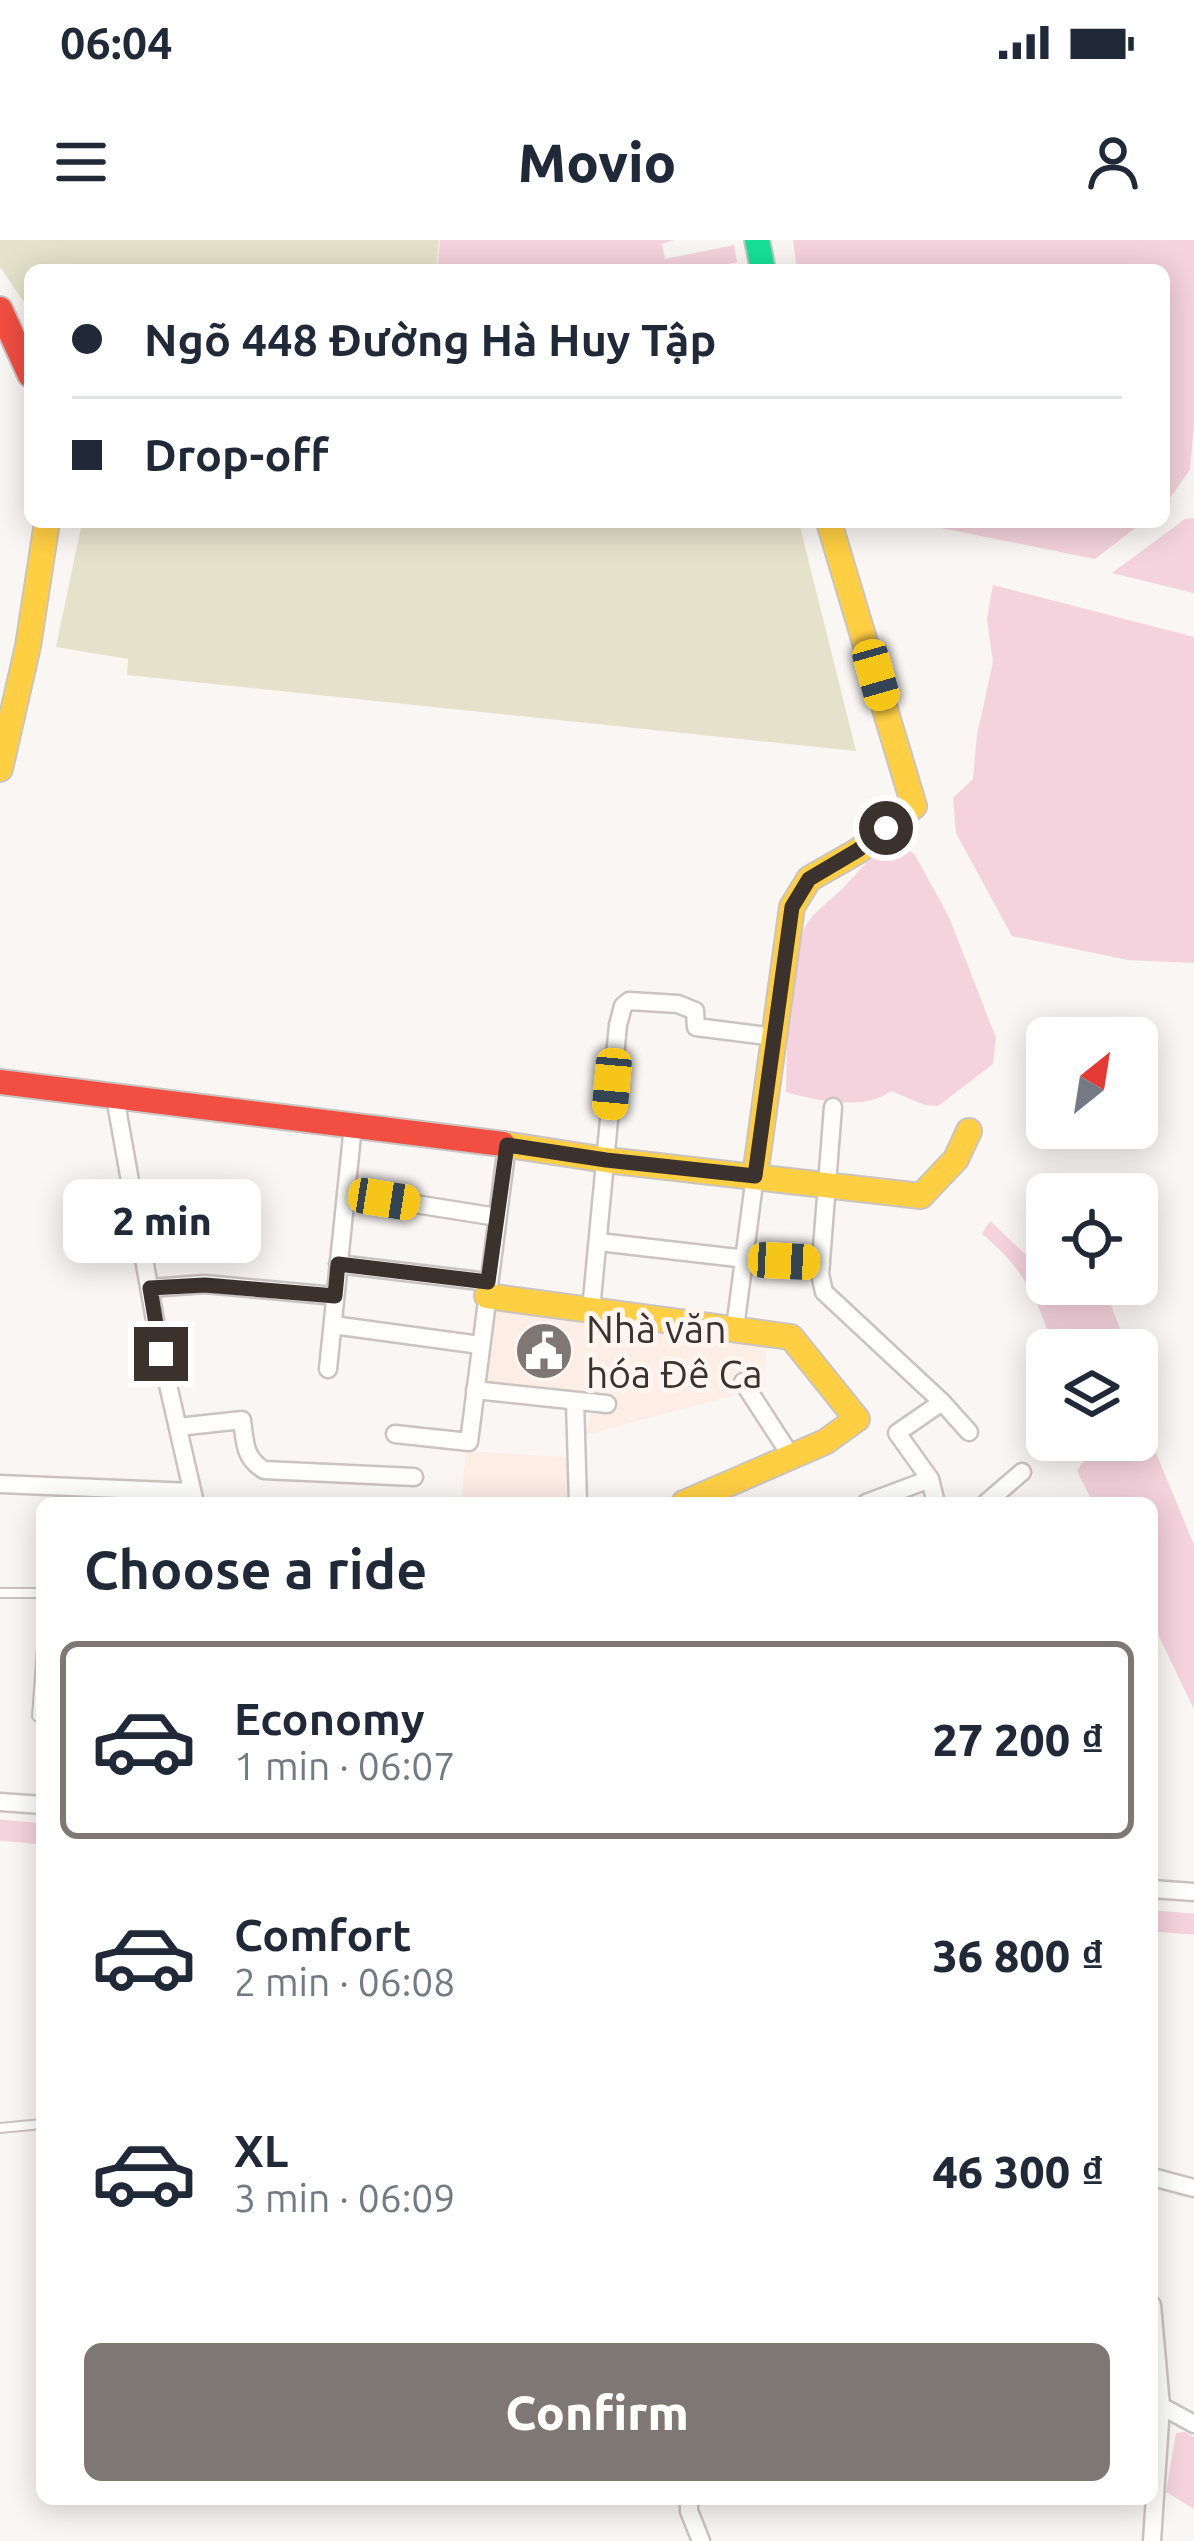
<!DOCTYPE html>
<meta charset="utf-8">
<style>
:root{--surface:#fff;--page:#f2f2f3;--text:#1f2937;--muted:#747a83;--line:#e0e1e3;--accent:#7e7773}
body{margin:0;font-family:Ubuntu,sans-serif;background:var(--page);color:var(--text);height:100vh;display:flex;flex-direction:column;font-size:45px;white-space:nowrap}
*{box-sizing:border-box;margin:0}
p{font-size:39px;color:var(--muted)}
.icon{flex:none;width:66px;height:66px;fill:none;stroke:currentColor;stroke-width:2;stroke-linecap:round;stroke-linejoin:round}
.map{position:relative;flex:1;overflow:hidden}
.sheet{position:absolute;left:36px;top:1257px;width:1122px;height:1008px;display:flex;flex-direction:column;background:var(--surface);border-radius:18px;box-shadow:0 6px 30px #0003}
.sheet>*{flex:none}
.banner{position:absolute;left:24px;top:24px;width:1146px;height:264px;border-radius:18px;box-shadow:0 6px 30px #0003;display:grid;align-content:center;height:264px;padding:0 48px;background:var(--surface)}
.needle{width:78px;rotate:30deg}
.fabs{position:absolute;left:1026px;top:777px;display:grid;gap:24px}
.fabs a{display:grid;place-items:center;width:132px;height:132px;border-radius:18px;background:var(--surface);box-shadow:0 6px 30px #0003;font-size:60px}
.end{position:absolute;width:54px;height:54px;margin:-27px;border:15px solid #3b322e;background:#fff;box-shadow:0 0 0 6px #fff}
.from{border-radius:50%}
.bubble{position:absolute;height:84px;border-radius:18px;background:var(--surface);box-shadow:0 6px 30px #0003;font-size:39px;font-weight:800;line-height:84px;text-align:center}
.car{position:absolute;width:36px;height:72px;margin:-36px -18px;border-radius:15px;box-shadow:0 0 9px 3px #0007;background:linear-gradient(#f5c518 24%,#345 0 40%,#f5c518 0 76%,#345 0 86%,#f5c518 0)}
.banner b{display:flex;align-items:center;gap:42px;height:114px;font-size:45px}
.banner b+b{border-top:3px solid var(--line)}
.banner i{width:30px;height:30px;background:var(--text)}
ul{padding:0;list-style:none}
li{display:flex;align-items:center;gap:36px;height:198px;margin:0 24px 18px;padding:0 24px;border:6px solid transparent;border-radius:18px}
li div{flex:1}
li b{display:block;font-size:45px}
li em{font-style:normal;font-weight:800}
li.current{border-color:var(--accent)}
li>.icon{width:108px;height:108px;stroke-width:1.5}
h2{padding:0 48px;font-size:54px;line-height:144px}
.primary-button{display:flex;gap:24px;margin-top:auto;padding:24px 48px}
.primary-button a{flex:1;height:138px;border-radius:18px;background:var(--accent);color:#fff;font-size:48px;font-weight:800;line-height:138px;text-align:center}
.status{display:flex;justify-content:space-between;align-items:center;height:84px;padding:0 60px;background:var(--surface);direction:ltr}
.status svg{height:33px;fill:currentColor}
header{display:flex;justify-content:space-between;align-items:center;height:156px;padding:0 48px;background:var(--surface);font-size:54px;font-weight:800}
.map>svg:first-child{display:block}
.built{fill:#fcede5}
.green{fill:#e5e2cb}
.water{fill:#f4d2de}
.lines{fill:none;stroke-linecap:round;stroke-linejoin:round}
.canal{stroke:#f4d2de;stroke-width:21}
.lane-casing{stroke:#cac4c1;stroke-width:12}
.street-casing{stroke:#cac4c1;stroke-width:21}
.fast-casing{stroke:#cac4c1;stroke-width:28}
.slow-casing{stroke:#cac4c1;stroke-width:28}
.jam-casing{stroke:#cac4c1;stroke-width:28}
.lane{stroke:#fefefd;stroke-width:8}
.street{stroke:#fefefd;stroke-width:16}
.fast{stroke:#16e098;stroke-width:24}
.slow{stroke:#ffcf43;stroke-width:24}
.jam{stroke:#f24e42;stroke-width:24}
.route{stroke:#3b322e;stroke-width:15}
.labels{text-anchor:middle;stroke-width:10;stroke-linejoin:round;paint-order:stroke}
.poi-label{font-size:39px;fill:#3b322e;stroke:#fef5f0;text-anchor:start}
</style>
<div class="status"><b>06:04</b><svg viewBox="0 0 49 12"><path d="M0 12V9h3v3zM5 12V6h3v6zM10 12V3h3v9zM15 12V0h3v12zM26 1h20v11H26zM47 4h2v5h-2z"/></svg></div>
<header><svg class="icon" aria-label="menu" viewBox="0 0 24 24"><path d="M4 6h16M4 12h16M4 18h16"/></svg>Movio<svg class="icon" aria-label="person" viewBox="0 0 24 24"><circle cx="12" cy="8" r="4"/><path d="M4 21q1-7 8-7t8 7"/></svg></header>
<div class="map">
<svg width="1194" height="2301" viewBox="0 0 1194 2301">
<rect width="100%" height="100%" fill="#faf6f4"/>
<!-- built -->
<g class="built">
<path d="M 492,1067 L 766,1100 L 765,1147 L 585,1195 L 596,1155 L 483,1141 Z"/>
<path d="M 466,1211 L 568,1217 L 572,1263 L 461,1263 Z"/>
</g>
<!-- green -->
<g class="green">
<path d="M 0,0 L 439,0 L 436,30 L 30,30 L 30,71 L 0,27 Z"/>
<path d="M 82,282 L 781,282 L 800,286 L 856,511 L 127,435 L 128,419 L 56,407 Z"/>
</g>
<!-- water -->
<g class="water">
<path d="M 440,0 L 674,0 L 662,4 L 665,19 L 734,5 L 737,22 L 703,30 L 662,30 L 660,28 L 652,30 L 437,30 Z"/>
<path d="M 793,0 L 1194,0 L 1194,184 L 1190,230 L 1164,266 L 1164,30 L 797,30 Z"/>
<path d="M 1194,278 L 1194,353 L 1112,333 L 1185,279 Z"/>
<path d="M 899,282 L 1143,282 L 1095,319 L 921,284 Z"/>
<path d="M 993,345 L 1194,397 L 1194,723 L 1128,720 L 1012,696 L 956,593 L 953,558 L 973,539 L 977,495 L 993,422 L 987,379 Z"/>
<path d="M 891,602 L 901,603 L 915,615 L 949,677 L 996,798 L 993,824 L 938,866 L 925,865 L 891,851 C 865,871 816,861 786,852 C 787,811 787,721 805,687 C 813,672 832,659 844,647 C 859,631 872,614 891,602 Z"/>
<path d="M 990,981 L 1025,1014 L 1047,985 L 1047,1044 L 1103,1044 L 1128,1110 L 1054,1110 C 1038,1060 1024,1028 982,994 Z"/>
<path d="M 1149,1196 L 1194,1305 L 1194,1469 L 1152,1382 L 1152,1263 L 1093,1263 L 1077,1231 C 1091,1205 1124,1202 1149,1196 Z"/>
<path d="M 1185,2192 L 1194,2197 L 1194,2269 L 1166,2252 L 1176,2193 Z"/>
</g>
<g class="lines">
<!-- canal -->
<g class="canal">
<path d="M 0,1590 L 42,1594"/>
<path d="M 1152,1681 L 1194,1684"/>
</g>
<defs>
<g id="lane">
<path d="M 0,1353 L 42,1353"/>
<path d="M 37,1476 L 42,1408"/>
<path d="M 0,1888 L 42,1884"/>
</g>
<g id="street">
<path d="M 115,857 L 161,1114 L 195,1263"/>
<path d="M 833,867 L 820,1034 L 824,1052 L 942,1162 L 969,1192"/>
<path d="M 346,953 L 497,977"/>
<path d="M 599,1002 L 746,1019 L 821,1023"/>
<path d="M 338,1024 L 488,1042"/>
<path d="M 150,1048 L 205,1044 L 335,1056"/>
<path d="M 591,1070 L 618,785 L 623,766 L 629,761 L 678,764 L 695,771 L 696,787 L 775,797"/>
<path d="M 333,1085 L 480,1105"/>
<path d="M 735,1088 L 755,936"/>
<path d="M 328,1129 L 353,886"/>
<path d="M 743,1142 L 791,1216"/>
<path d="M 475,1150 L 607,1164"/>
<path d="M 575,1161 L 578,1263"/>
<path d="M 178,1187 L 242,1180 C 245,1202 244,1218 264,1230 L 414,1237"/>
<path d="M 395,1194 L 469,1202 L 507,905"/>
<path d="M 0,1244 L 192,1252"/>
<path d="M 866,1263 L 930,1239"/>
<path d="M 936,1263 L 930,1239 L 897,1193 L 942,1162"/>
<path d="M 986,1263 L 1022,1232"/>
<path d="M 0,1562 L 42,1565"/>
<path d="M 1152,1649 L 1194,1652"/>
<path d="M 1152,1937 L 1194,1948"/>
<path d="M 1161,2166 L 1194,2184"/>
<path d="M 689,2259 L 689,2271 L 701,2301"/>
<path d="M 1152,2301 L 1161,2166 L 1152,2065"/>
</g>
<path id="fast" d="M 757,0 L 763,30"/>
<g id="slow">
<path d="M 0,529 L 28,406 L 47,282"/>
<path d="M 503,904 L 606,920 L 921,956 L 956,919 L 969,891"/>
<path d="M 755,936 L 792,667 L 809,639 L 858,611 L 914,566 L 829,282"/>
<path d="M 487,1056 L 791,1097 L 857,1179 L 825,1202 L 684,1263"/>
</g>
<g id="jam">
<path d="M 0,69 L 30,135"/>
<path d="M 0,842 L 503,904"/>
</g>
</defs>
<!-- lane casing -->
<use href="#lane" class="lane-casing"/>
<!-- street casing -->
<use href="#street" class="street-casing"/>
<!-- fast casing -->
<use href="#fast" class="fast-casing"/>
<!-- slow casing -->
<use href="#slow" class="slow-casing"/>
<!-- jam casing -->
<use href="#jam" class="jam-casing"/>
<!-- lane -->
<use href="#lane" class="lane"/>
<!-- street -->
<use href="#street" class="street"/>
<!-- fast -->
<use href="#fast" class="fast"/>
<!-- slow -->
<use href="#slow" class="slow"/>
<!-- jam -->
<use href="#jam" class="jam"/>
</g>
<g class="lines">
<!-- route -->
<path class="route" d="M 161,1114 L 150,1048 L 205,1045 L 335,1056 L 338,1024 L 488,1042 L 507,905 L 606,920 L 755,936 L 792,667 L 809,639 L 858,610 L 886,588"/>
</g>
<!-- icons -->
<defs>
<symbol id="civic-disc" viewBox="-11 -11 22 22"><circle r="9.5" fill="#7e7773" stroke="#fef5f0"/><path d="M-.6-6.5H3V-4.5H.6V-3L4-1V1h2V6H-6V1h2V-1L-.6-3ZM-1.2 2.5V6h2.4V2.5Z" fill="#fff"/></symbol>
</defs>
<g fill-rule="evenodd">
<use href="#civic-disc" x="511" y="1078" width="66" height="66"/>
</g>
<g class="labels">
<!-- poi labels -->
<g class="poi-label">
<text x="586" y="1103">Nhà văn<tspan x="586" dy="45">hóa Đê Ca</tspan></text>
</g>
</g>
</svg>
<div class="fabs">
<a><svg class="needle" viewBox="-14 -14 28 28"><path d="M0-13l5 13h-10z" fill="#e53935"/><path d="M0 13l5-13h-10z" fill="#747a83"/></svg></a>
<a><svg class="icon" aria-label="locate" viewBox="0 0 24 24"><circle cx="12" cy="12" r="6"/><path d="M12 2v4M12 18v4M2 12h4M18 12h4"/></svg></a>
<a><svg class="icon" aria-label="layers" viewBox="0 0 24 24"><path d="M12 4l9 5-9 5-9-5zM3 14l9 5 9-5"/></svg></a>
</div>
<i class="end from" style="left:886px;top:588px"></i>
<i class="end" style="left:161px;top:1114px"></i>
<div class="bubble" style="left:63px;top:939px;width:198px">2 min</div>
<i class="car" style="left:876px;top:435px;rotate:164deg"></i>
<i class="car" style="left:612px;top:844px;rotate:185deg"></i>
<i class="car" style="left:384px;top:959px;rotate:99deg"></i>
<i class="car" style="left:784px;top:1021px;rotate:93deg"></i>
<div class="banner">
<b><i class="from"></i>Ngõ 448 Đường Hà Huy Tập</b>
<b><i></i>Drop-off</b>
</div>
<section class="sheet">
<h2>Choose a ride</h2>
<ul>
<li class="current"><svg class="icon" aria-label="car" viewBox="0 0 24 24"><path d="M5 17H2v-5l4-1 3-4h7l3 4 3 1v5h-3M9 17h6M6 11h13"/><circle cx="7" cy="17" r="2"/><circle cx="17" cy="17" r="2"/></svg><div><b>Economy</b><p>1 min · 06:07</p></div><em>27 200 ₫</em></li>
<li><svg class="icon" aria-label="car" viewBox="0 0 24 24"><path d="M5 17H2v-5l4-1 3-4h7l3 4 3 1v5h-3M9 17h6M6 11h13"/><circle cx="7" cy="17" r="2"/><circle cx="17" cy="17" r="2"/></svg><div><b>Comfort</b><p>2 min · 06:08</p></div><em>36 800 ₫</em></li>
<li><svg class="icon" aria-label="car" viewBox="0 0 24 24"><path d="M5 17H2v-5l4-1 3-4h7l3 4 3 1v5h-3M9 17h6M6 11h13"/><circle cx="7" cy="17" r="2"/><circle cx="17" cy="17" r="2"/></svg><div><b>XL</b><p>3 min · 06:09</p></div><em>46 300 ₫</em></li>
</ul>
<div class="primary-button"><a>Confirm</a></div>
</section>
</div>
